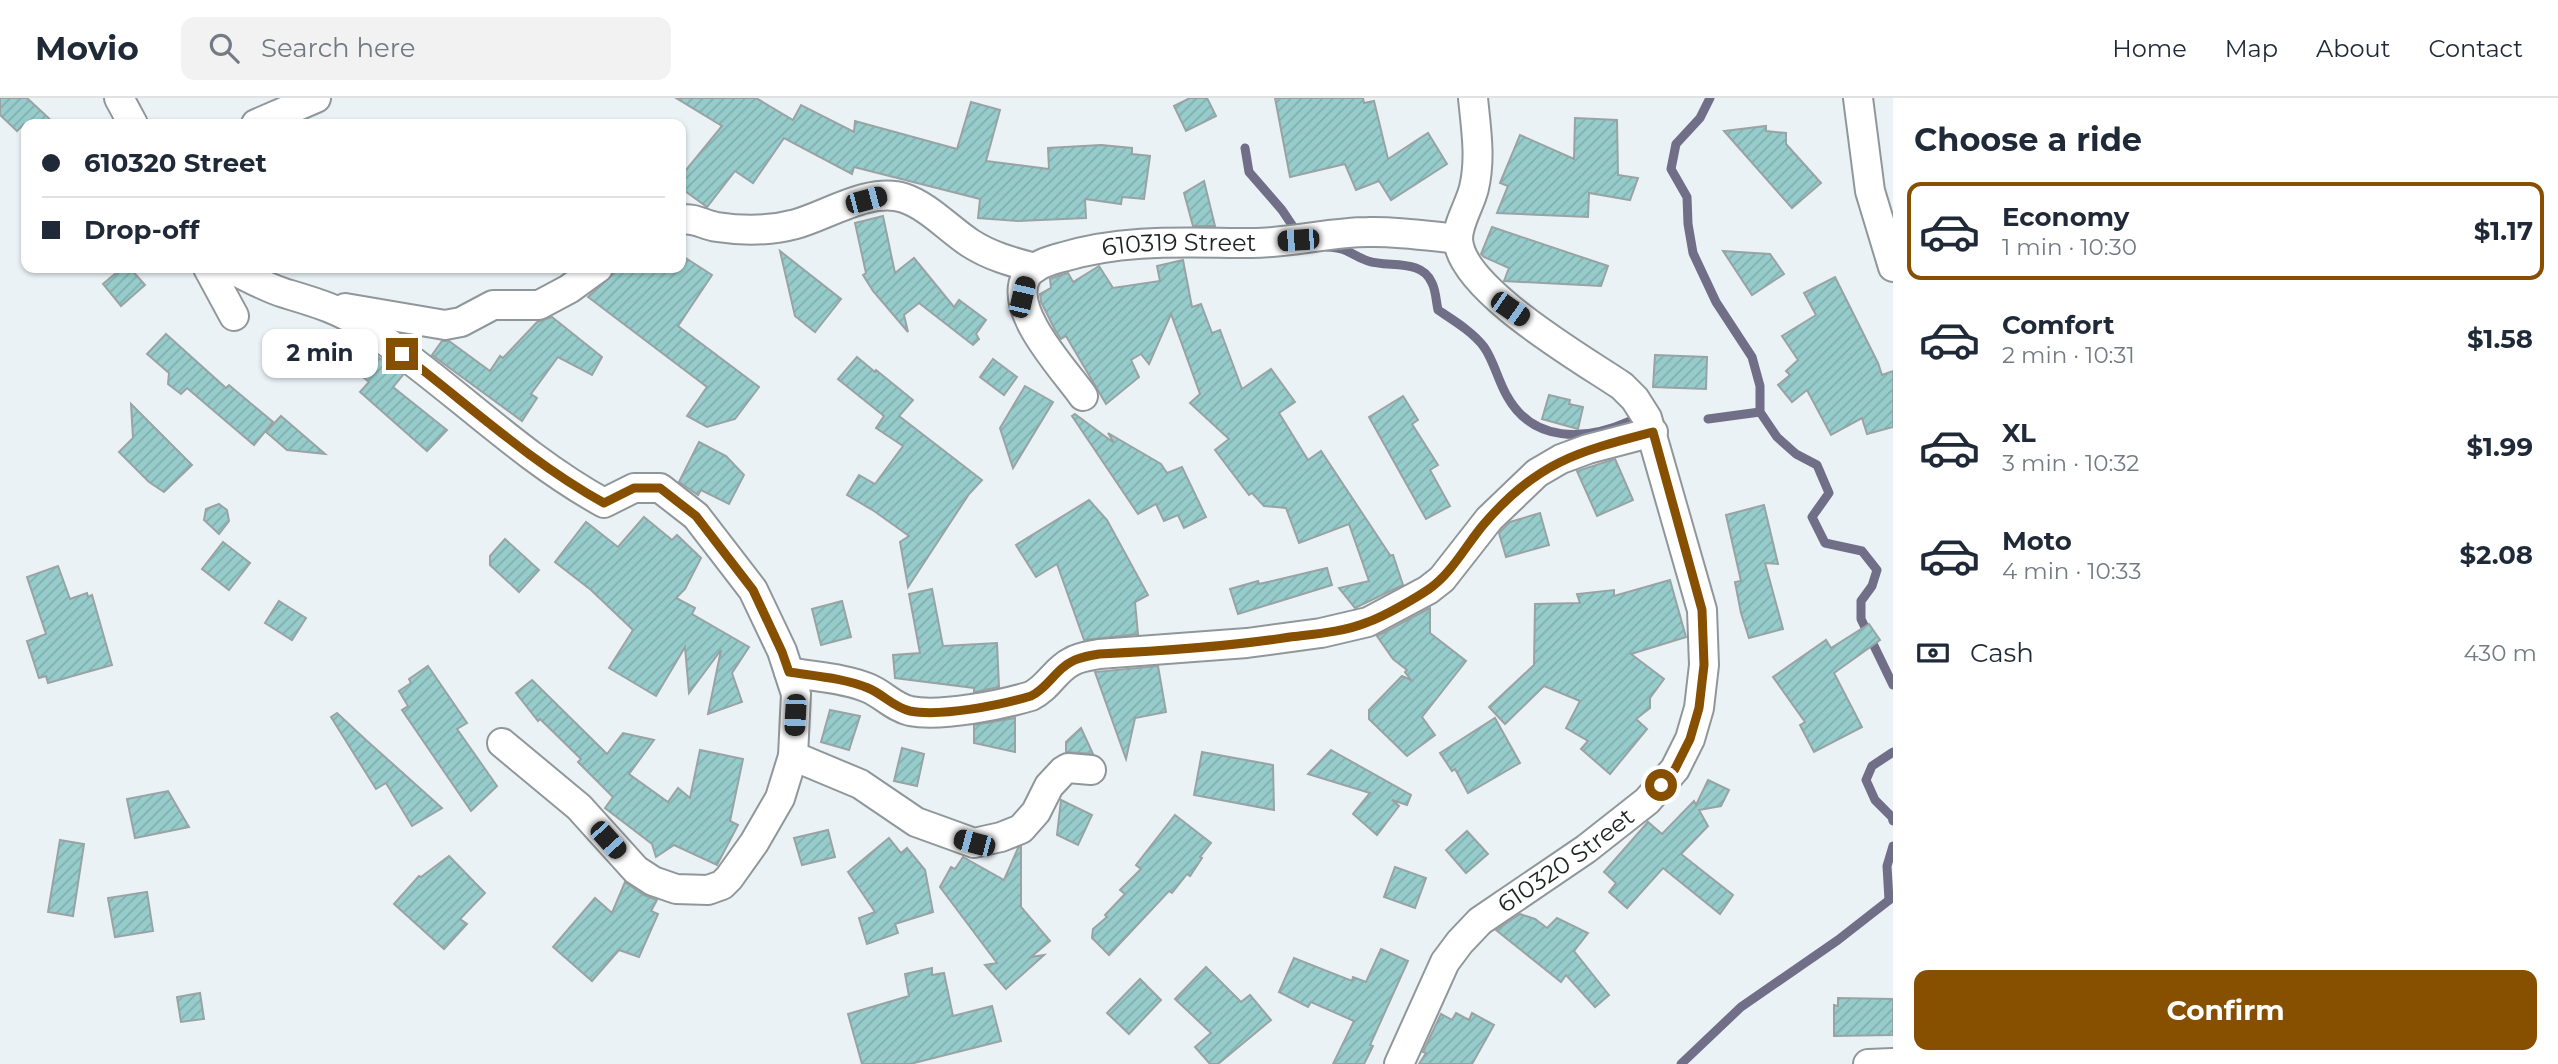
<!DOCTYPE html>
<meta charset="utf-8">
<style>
:root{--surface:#fff;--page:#f2f2f3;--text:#1f2937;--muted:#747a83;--line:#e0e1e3;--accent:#865000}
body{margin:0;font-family:Montserrat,sans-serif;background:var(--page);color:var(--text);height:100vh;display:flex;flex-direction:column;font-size:26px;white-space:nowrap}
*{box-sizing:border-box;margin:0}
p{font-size:23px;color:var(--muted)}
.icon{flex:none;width:38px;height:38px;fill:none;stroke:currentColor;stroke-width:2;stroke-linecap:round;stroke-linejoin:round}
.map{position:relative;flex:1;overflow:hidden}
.side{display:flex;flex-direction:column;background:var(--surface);width:665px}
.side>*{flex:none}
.top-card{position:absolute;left:21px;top:21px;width:665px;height:154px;border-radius:14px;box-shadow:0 2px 5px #0004;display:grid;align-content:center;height:154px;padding:0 21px;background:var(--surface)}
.end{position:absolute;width:32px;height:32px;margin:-16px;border:9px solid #865000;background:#fff;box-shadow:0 0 0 4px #fff}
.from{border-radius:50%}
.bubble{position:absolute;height:49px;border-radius:14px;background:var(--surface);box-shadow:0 2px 5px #0004;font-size:23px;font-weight:700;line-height:49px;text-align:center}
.car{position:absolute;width:21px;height:42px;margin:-21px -10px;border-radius:9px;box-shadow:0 0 5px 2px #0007;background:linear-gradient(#222 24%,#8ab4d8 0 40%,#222 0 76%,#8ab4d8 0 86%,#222 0)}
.top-card b{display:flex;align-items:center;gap:24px;height:66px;font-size:26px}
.top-card b+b{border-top:2px solid var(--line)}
.top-card i{width:18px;height:18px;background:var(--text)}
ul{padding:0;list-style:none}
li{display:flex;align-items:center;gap:21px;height:98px;margin:0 14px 10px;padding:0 7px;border:4px solid transparent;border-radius:14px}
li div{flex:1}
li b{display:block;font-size:26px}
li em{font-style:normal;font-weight:700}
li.current{border-color:var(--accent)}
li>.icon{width:63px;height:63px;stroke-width:1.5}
h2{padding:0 21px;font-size:32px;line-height:84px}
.pay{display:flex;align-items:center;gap:18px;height:77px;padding:0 21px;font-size:26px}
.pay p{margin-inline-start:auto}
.primary-button{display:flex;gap:14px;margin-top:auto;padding:14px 21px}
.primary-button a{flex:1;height:80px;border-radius:14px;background:var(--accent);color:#fff;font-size:28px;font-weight:700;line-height:80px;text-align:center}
header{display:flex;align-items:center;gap:42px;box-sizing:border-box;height:98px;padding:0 35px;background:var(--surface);border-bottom:2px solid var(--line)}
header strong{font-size:33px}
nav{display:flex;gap:38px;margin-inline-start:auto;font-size:24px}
.search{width:490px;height:63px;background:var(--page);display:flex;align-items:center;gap:18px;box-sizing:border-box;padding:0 24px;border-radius:14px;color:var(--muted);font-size:26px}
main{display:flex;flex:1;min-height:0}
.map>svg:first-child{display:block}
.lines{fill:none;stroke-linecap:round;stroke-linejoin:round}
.stream{stroke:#716e88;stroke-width:9}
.building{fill:url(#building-hatch);stroke:#9aa3a3;stroke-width:2}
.minor-casing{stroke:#90979b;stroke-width:32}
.minor{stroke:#fff;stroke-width:28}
.route{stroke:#865000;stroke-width:9}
.labels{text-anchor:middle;stroke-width:5;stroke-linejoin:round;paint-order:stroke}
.street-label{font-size:24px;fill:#1f2223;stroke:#fff}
</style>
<header>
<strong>Movio</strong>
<div class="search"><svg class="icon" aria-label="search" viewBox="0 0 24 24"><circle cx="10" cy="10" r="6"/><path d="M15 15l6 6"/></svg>Search here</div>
<nav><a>Home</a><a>Map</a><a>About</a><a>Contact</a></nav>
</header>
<main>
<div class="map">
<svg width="1893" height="966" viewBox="0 0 1893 966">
<defs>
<pattern id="building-hatch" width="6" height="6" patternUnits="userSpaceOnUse" patternTransform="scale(1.75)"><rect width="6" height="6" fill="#96cccb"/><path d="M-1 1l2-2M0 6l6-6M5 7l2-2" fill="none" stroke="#81afae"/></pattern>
</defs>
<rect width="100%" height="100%" fill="#eaf2f6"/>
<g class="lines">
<!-- stream -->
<g class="stream">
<path d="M 1710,0 L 1700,20 L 1676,46 L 1671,71 L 1687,99 L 1688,126 L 1693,155 L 1716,204 L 1752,259 L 1760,288 L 1760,314 L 1777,339 L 1796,356 L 1817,367 L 1829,395 L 1812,419 L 1825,445 L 1862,453 L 1877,472 L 1872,488 L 1861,503 L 1861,521 L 1893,587"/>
<path d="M 1245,50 L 1249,74 L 1282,112 L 1294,130"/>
<path d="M 1327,149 C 1350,150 1350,157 1368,163 C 1388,170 1422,160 1432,185 C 1436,193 1436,203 1438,212 C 1453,222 1473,234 1484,249 C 1494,263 1498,283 1507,298 C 1533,345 1585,343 1630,323"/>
<path d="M 1708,321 L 1760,314"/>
<path d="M 1893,654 L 1872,668 L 1866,682 L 1875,702 L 1892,719 L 1893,723"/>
<path d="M 1889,802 L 1887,768 L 1893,748"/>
<path d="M 1681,966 L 1741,909 L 1838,842 L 1893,799"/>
</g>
</g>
<!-- building -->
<g class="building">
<path d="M 0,0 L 27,0 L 55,26 L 24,26 L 17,33 L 0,17 Z"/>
<path d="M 676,0 L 756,0 L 793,22 L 801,7 L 854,34 L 855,23 L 957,51 L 971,4 L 1000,12 L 986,63 L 1049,71 L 1048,50 L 1101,47 L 1132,50 L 1132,56 L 1150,58 L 1144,101 L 1122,99 L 1121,106 L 1085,101 L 1086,120 L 1018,123 L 978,120 L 980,101 L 854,69 L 852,76 L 784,40 L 753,85 L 735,73 L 707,109 L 681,90 L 681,78 L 722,28 Z"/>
<path d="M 1190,0 L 1207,0 L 1216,18 L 1186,33 L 1174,8 Z"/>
<path d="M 1275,0 L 1363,0 L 1364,5 L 1374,3 L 1388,61 L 1428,35 L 1447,66 L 1391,102 L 1379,83 L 1356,92 L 1345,66 L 1290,79 Z"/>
<path d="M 1575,20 L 1617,22 L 1618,77 L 1638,80 L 1630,102 L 1589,95 L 1588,119 L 1497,115 L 1508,88 L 1500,85 L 1520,37 L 1574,61 Z"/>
<path d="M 1766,28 L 1766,33 L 1786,35 L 1786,46 L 1821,85 L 1792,110 L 1724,33 Z"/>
<path d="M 1204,83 L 1215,128 L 1193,128 L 1184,95 Z"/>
<path d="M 883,118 L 895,175 L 914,160 L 954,209 L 959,202 L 986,222 L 976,236 L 979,241 L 973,247 L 919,205 L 904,217 L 908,234 L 873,193 L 863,177 L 866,175 L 855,125 Z"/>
<path d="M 1492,129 L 1608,168 L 1601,188 L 1504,183 L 1509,170 L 1484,159 L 1481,156 Z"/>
<path d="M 780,153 L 841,201 L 815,234 L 795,218 Z"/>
<path d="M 1723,153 L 1770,156 L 1784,176 L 1752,197 Z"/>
<path d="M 681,157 L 712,177 L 678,228 L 759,289 L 735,321 L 707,329 L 687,318 L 707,289 L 588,199 L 620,170 L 681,170 Z"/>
<path d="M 1183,162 L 1192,209 L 1201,206 L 1212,235 L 1220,232 L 1242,291 L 1271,271 L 1295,304 L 1279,315 L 1308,362 L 1321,353 L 1390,457 L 1388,458 L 1393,457 L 1403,487 L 1355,510 L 1339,490 L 1369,483 L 1349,426 L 1299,445 L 1286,410 L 1264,408 L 1252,395 L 1249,397 L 1215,352 L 1229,341 L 1190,305 L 1200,296 L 1171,216 L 1149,266 L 1141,256 L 1131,262 L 1139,279 L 1106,306 L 1066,238 L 1061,241 L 1055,232 L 1041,204 L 1040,196 L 1051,190 L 1050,181 L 1058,178 L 1068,175 L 1073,184 L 1099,168 L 1113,190 L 1160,183 L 1157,168 Z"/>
<path d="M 122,170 L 130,170 L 145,187 L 121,208 L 103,186 Z"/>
<path d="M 1835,179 L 1878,265 L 1882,277 L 1893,273 L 1893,329 L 1867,336 L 1862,320 L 1831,337 L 1807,292 L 1792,304 L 1778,287 L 1790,277 L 1786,273 L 1798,262 L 1782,238 L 1816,217 L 1804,195 Z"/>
<path d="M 552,219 L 602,259 L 592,277 L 558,259 L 531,296 L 537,300 L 522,323 L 432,257 L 442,243 L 449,243 L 490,273 L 500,258 L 503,260 L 537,224 Z"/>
<path d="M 166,236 L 226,290 L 229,287 L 273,324 L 254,347 L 187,290 L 181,296 L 168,286 L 169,275 L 147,256 Z"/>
<path d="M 371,254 L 403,277 L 393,289 L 447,332 L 427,353 L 360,294 L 369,284 L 356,273 Z"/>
<path d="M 1655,257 L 1707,259 L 1706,291 L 1653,289 Z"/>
<path d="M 857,259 L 875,274 L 876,272 L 913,302 L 899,318 L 982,382 L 969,396 L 908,489 L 900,444 L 909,438 L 874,413 L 847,397 L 859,377 L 875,386 L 903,348 L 876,330 L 884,318 L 838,281 Z"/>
<path d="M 993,261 L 1017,279 L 1004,297 L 980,279 Z"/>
<path d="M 1025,288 L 1053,304 L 1013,370 L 1000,330 Z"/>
<path d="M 1549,297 L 1570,302 L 1569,306 L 1583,309 L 1578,331 L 1542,321 Z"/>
<path d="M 1403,298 L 1418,322 L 1412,326 L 1438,367 L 1430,372 L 1450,408 L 1426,421 L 1369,319 Z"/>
<path d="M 131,306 L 192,367 L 164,394 L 149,384 L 119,354 L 133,340 Z"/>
<path d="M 1075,316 L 1114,345 L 1108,335 L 1161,366 L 1167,375 L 1182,369 L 1206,419 L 1184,430 L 1178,417 L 1164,423 L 1156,406 L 1138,416 L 1072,318 Z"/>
<path d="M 281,318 L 325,356 L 287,352 L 266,334 Z"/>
<path d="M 699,344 L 726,358 L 744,377 L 729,406 L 701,392 L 698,397 L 679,384 Z"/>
<path d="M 1615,361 L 1633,402 L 1597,418 L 1577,373 Z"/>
<path d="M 1089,402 L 1107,422 L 1148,497 L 1135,504 L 1138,536 L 1084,542 L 1057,466 L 1036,479 L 1016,447 Z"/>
<path d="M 219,406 L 227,412 L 229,423 L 219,436 L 204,422 L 206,411 Z"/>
<path d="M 1764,407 L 1778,466 L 1765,465 L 1783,531 L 1749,540 L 1741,515 L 1735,484 L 1741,483 L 1726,417 Z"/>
<path d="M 1540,415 L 1549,447 L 1506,459 L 1499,435 L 1510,424 Z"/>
<path d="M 644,419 L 672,442 L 677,437 L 701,460 L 685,491 L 676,500 L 695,510 L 692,516 L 749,549 L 732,575 L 742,604 L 708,616 L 721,552 L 689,595 L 685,549 L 656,598 L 609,570 L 633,532 L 591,492 L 555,464 L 586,424 L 618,449 Z"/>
<path d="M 505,441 L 539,472 L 519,494 L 490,467 L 490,458 Z"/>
<path d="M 223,444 L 250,465 L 229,492 L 202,471 Z"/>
<path d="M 58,468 L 70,501 L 87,495 L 88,499 L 92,497 L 112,567 L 48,585 L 46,578 L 39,580 L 27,543 L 46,536 L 27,479 Z"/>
<path d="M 1327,470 L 1332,487 L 1238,516 L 1230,491 L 1258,483 L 1259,486 Z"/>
<path d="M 1670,482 L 1686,539 L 1631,556 L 1664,581 L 1650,600 L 1650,610 L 1636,621 L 1647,631 L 1610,676 L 1581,651 L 1588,643 L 1566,630 L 1580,603 L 1544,588 L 1505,626 L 1489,609 L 1534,567 L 1535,506 L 1580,505 L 1577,496 L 1614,492 L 1614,498 Z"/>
<path d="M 932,491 L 943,548 L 997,545 L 999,589 L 974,594 L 974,590 L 895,580 L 893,557 L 920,555 L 909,496 Z"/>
<path d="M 279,503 L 306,520 L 292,542 L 265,525 Z"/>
<path d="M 842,503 L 851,539 L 821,547 L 812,511 Z"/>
<path d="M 1430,510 L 1430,535 L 1466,563 L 1422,619 L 1435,637 L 1407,658 L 1369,621 L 1369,612 L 1402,578 L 1411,582 L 1405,574 L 1407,572 L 1393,561 L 1377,538 Z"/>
<path d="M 1869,526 L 1880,542 L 1834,575 L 1862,629 L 1814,654 L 1800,627 L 1805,624 L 1773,579 L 1826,542 L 1831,550 Z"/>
<path d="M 428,568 L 467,625 L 457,631 L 497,688 L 471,713 L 402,612 L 408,608 L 399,593 L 411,585 L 409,581 Z"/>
<path d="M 1158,568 L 1166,614 L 1135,620 L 1126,661 L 1095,574 Z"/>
<path d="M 532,582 L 607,656 L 623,635 L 654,642 L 629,676 L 668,704 L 678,690 L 690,700 L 700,652 L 743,661 L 730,723 L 738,727 L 717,767 L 674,747 L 656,759 L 652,746 L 605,710 L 613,699 L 578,664 L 581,661 L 540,621 L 538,623 L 516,595 Z"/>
<path d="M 830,612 L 860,618 L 849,652 L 821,644 Z"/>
<path d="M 337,615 L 366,642 L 442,710 L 412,728 L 386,685 L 376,691 L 331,619 Z"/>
<path d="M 1015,620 L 1015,654 L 974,645 L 974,627 Z"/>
<path d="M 1495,620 L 1520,665 L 1468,695 L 1455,671 L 1452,673 L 1440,655 Z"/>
<path d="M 1081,630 L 1093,656 L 1066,654 L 1066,644 Z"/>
<path d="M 902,650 L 924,656 L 917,688 L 894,683 Z"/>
<path d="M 1331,652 L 1411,697 L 1407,707 L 1392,702 L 1399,708 L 1377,737 L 1353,716 L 1370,695 L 1308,676 Z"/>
<path d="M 1202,654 L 1273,667 L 1274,712 L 1194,697 Z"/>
<path d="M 1708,682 L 1729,692 L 1721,708 L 1699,712 L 1708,728 L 1681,756 L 1733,797 L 1720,816 L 1663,770 L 1627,810 L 1609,794 L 1616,785 L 1604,774 L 1648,724 L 1662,736 L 1694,703 L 1696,707 Z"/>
<path d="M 168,693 L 189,729 L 135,740 L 127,701 Z"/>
<path d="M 1061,702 L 1092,717 L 1078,747 L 1057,737 Z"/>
<path d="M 1175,717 L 1211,745 L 1200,759 L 1202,760 L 1190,778 L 1187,776 L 1172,795 L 1169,793 L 1109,857 L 1092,840 L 1093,831 L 1107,819 L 1105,817 L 1125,796 L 1120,792 L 1141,771 L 1136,767 Z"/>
<path d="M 828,732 L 835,759 L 802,767 L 794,740 Z"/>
<path d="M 1467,733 L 1488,756 L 1466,775 L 1446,752 Z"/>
<path d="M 889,740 L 901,755 L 907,750 L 925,772 L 933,814 L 895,826 L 898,835 L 867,846 L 859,820 L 875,814 L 848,774 Z"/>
<path d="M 60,742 L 84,746 L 73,818 L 48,814 Z"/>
<path d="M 1021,749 L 1021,809 L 1050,843 L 1031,859 L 1044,857 L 1006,891 L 985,867 L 997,865 L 940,789 L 951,769 L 955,771 L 963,759 L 1004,782 L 1018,750 Z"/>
<path d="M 449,758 L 485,795 L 460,821 L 467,826 L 444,851 L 394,806 L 419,778 L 421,779 Z"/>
<path d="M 1395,769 L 1426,780 L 1415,810 L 1384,799 Z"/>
<path d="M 625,784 L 644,797 L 657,802 L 651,813 L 658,816 L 639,859 L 619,852 L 592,883 L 553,849 L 595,800 L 612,815 Z"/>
<path d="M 147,794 L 153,833 L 115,839 L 108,800 Z"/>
<path d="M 1520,816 L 1535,821 L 1547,830 L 1557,820 L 1588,835 L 1574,853 L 1609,897 L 1595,909 L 1566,877 L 1561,884 L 1496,832 Z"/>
<path d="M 1381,851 L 1408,863 L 1370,947 L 1373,948 L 1364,966 L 1333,966 L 1354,923 L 1311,904 L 1308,909 L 1279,894 L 1294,860 L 1352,883 L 1353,879 L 1366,884 Z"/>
<path d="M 1206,869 L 1241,904 L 1250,897 L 1271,922 L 1218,966 L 1210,966 L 1195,949 L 1211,935 L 1175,901 Z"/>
<path d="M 932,870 L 932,877 L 944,875 L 953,918 L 992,908 L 1001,943 L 910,966 L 862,966 L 848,916 L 909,898 L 905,876 Z"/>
<path d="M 1140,881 L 1161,902 L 1129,936 L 1107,915 Z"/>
<path d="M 200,895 L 204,921 L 181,924 L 177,899 Z"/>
<path d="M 1838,900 L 1893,901 L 1893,937 L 1834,938 L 1834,907 L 1838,908 Z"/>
<path d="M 1456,915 L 1469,922 L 1472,915 L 1494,927 L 1472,966 L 1419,966 L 1426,955 L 1423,954 L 1441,916 L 1452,922 Z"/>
</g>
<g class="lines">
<defs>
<g id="minor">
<path d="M 119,0 L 133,26"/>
<path d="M 1858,0 L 1870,93 L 1893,169"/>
<path d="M 256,26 L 316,0"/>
<path d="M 681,122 C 695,119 703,127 717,129 C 743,133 770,133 796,126 C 828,117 870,89 904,100 C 928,108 949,131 970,145 C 990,158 1012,164 1035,170"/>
<path d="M 208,170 L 234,218"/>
<path d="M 230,170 C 247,179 265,189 284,195 C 314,204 340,211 367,230 C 449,285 517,357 604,405 L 634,390 L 660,390 L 696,418 L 753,492 L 782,553 L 796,596 L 793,658 L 780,700 L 754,745 L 729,780 L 722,787 L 708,792 L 676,791 L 653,783 L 636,772 L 579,709 L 502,645"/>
<path d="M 345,210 L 445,227 L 461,224 L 493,207 L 539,207 L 569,191 L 598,170"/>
<path id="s1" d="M 1083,298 C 1064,271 1008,213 1026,179 C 1033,167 1051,162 1063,159 C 1126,140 1188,145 1252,145 C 1292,145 1330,134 1368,134 C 1398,133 1429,138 1458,141"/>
<path d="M 789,574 C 815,579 844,580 868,590 C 883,596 893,609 910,613 C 941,619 1001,607 1031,598 C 1048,590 1055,572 1071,564 C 1079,559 1089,558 1099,556 L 1247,545 L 1321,535 L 1368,524 L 1428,492 L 1442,481 L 1489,421 L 1537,375 L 1561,361 L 1588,351 L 1653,334"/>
<path d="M 793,658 L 860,686 L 916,724 L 974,745 L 1001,739 L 1021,731 L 1036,714 L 1049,688 L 1063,673 L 1068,670 L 1091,672"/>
<path id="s2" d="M 1399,966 L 1445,864 L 1460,844 L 1480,823 L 1586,751 L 1647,703 L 1675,671 L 1690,641 L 1699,610 L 1704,567 L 1702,512 L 1647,320 L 1635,301 L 1622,288 C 1582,261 1460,191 1458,141 C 1458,124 1470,107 1474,90 C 1481,60 1476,31 1473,0"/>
<path d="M 1868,966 L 1893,965"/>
</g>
</defs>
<!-- minor casing -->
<use href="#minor" class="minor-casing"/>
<!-- minor -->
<use href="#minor" class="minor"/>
</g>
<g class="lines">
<!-- route -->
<path class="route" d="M 402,256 C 469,307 530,364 604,405 L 634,390 L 660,390 L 696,418 L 753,492 L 782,554 L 789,574 C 815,578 844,580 868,590 C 883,596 893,609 910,613 C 941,619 1001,607 1031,598 C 1048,590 1055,572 1071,564 C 1079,559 1089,558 1099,556 C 1163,553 1227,549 1290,539 C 1315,536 1344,534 1368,524 C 1383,519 1416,500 1429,491 C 1452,475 1466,447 1484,426 C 1537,364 1577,354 1653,334 L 1702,512 L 1704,567 L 1699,610 L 1690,641 L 1675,671 L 1661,687"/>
</g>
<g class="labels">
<!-- street labels -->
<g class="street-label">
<text dy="8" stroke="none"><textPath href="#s1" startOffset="298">610319 Street</textPath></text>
<text dy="8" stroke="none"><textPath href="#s2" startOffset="271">610320 Street</textPath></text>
</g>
</g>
</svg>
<i class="end from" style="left:1661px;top:687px"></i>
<i class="end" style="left:402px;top:256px"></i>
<div class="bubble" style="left:262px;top:231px;width:116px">2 min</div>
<i class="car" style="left:866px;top:102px;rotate:75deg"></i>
<i class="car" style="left:1298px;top:142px;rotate:266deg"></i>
<i class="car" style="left:1022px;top:199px;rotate:13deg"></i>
<i class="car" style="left:1510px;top:211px;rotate:125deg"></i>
<i class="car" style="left:795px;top:617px;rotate:183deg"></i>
<i class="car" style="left:608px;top:742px;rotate:138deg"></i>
<i class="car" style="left:974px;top:745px;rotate:285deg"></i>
<div class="top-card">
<b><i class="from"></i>610320 Street</b>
<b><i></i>Drop-off</b>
</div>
</div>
<section class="side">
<h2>Choose a ride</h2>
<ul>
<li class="current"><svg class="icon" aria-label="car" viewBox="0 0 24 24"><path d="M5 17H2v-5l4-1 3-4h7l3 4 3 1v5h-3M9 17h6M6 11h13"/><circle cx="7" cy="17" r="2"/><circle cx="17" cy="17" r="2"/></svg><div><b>Economy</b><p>1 min · 10:30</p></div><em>$1.17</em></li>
<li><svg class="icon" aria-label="car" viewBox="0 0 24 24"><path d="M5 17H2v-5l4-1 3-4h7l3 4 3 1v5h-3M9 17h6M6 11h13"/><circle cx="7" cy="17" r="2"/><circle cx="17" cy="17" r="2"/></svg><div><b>Comfort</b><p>2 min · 10:31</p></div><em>$1.58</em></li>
<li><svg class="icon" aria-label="car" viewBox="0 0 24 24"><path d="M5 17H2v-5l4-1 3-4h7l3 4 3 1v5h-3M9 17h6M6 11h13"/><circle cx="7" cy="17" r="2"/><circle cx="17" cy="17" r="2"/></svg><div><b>XL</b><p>3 min · 10:32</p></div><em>$1.99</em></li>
<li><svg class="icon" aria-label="car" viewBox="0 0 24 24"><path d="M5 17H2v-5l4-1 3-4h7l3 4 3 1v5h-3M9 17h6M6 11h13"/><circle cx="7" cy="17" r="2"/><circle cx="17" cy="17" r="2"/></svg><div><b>Moto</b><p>4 min · 10:33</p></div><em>$2.08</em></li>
</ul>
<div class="pay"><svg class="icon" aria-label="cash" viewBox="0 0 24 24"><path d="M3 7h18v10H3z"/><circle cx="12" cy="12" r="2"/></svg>Cash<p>430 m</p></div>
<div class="primary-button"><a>Confirm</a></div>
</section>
</main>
